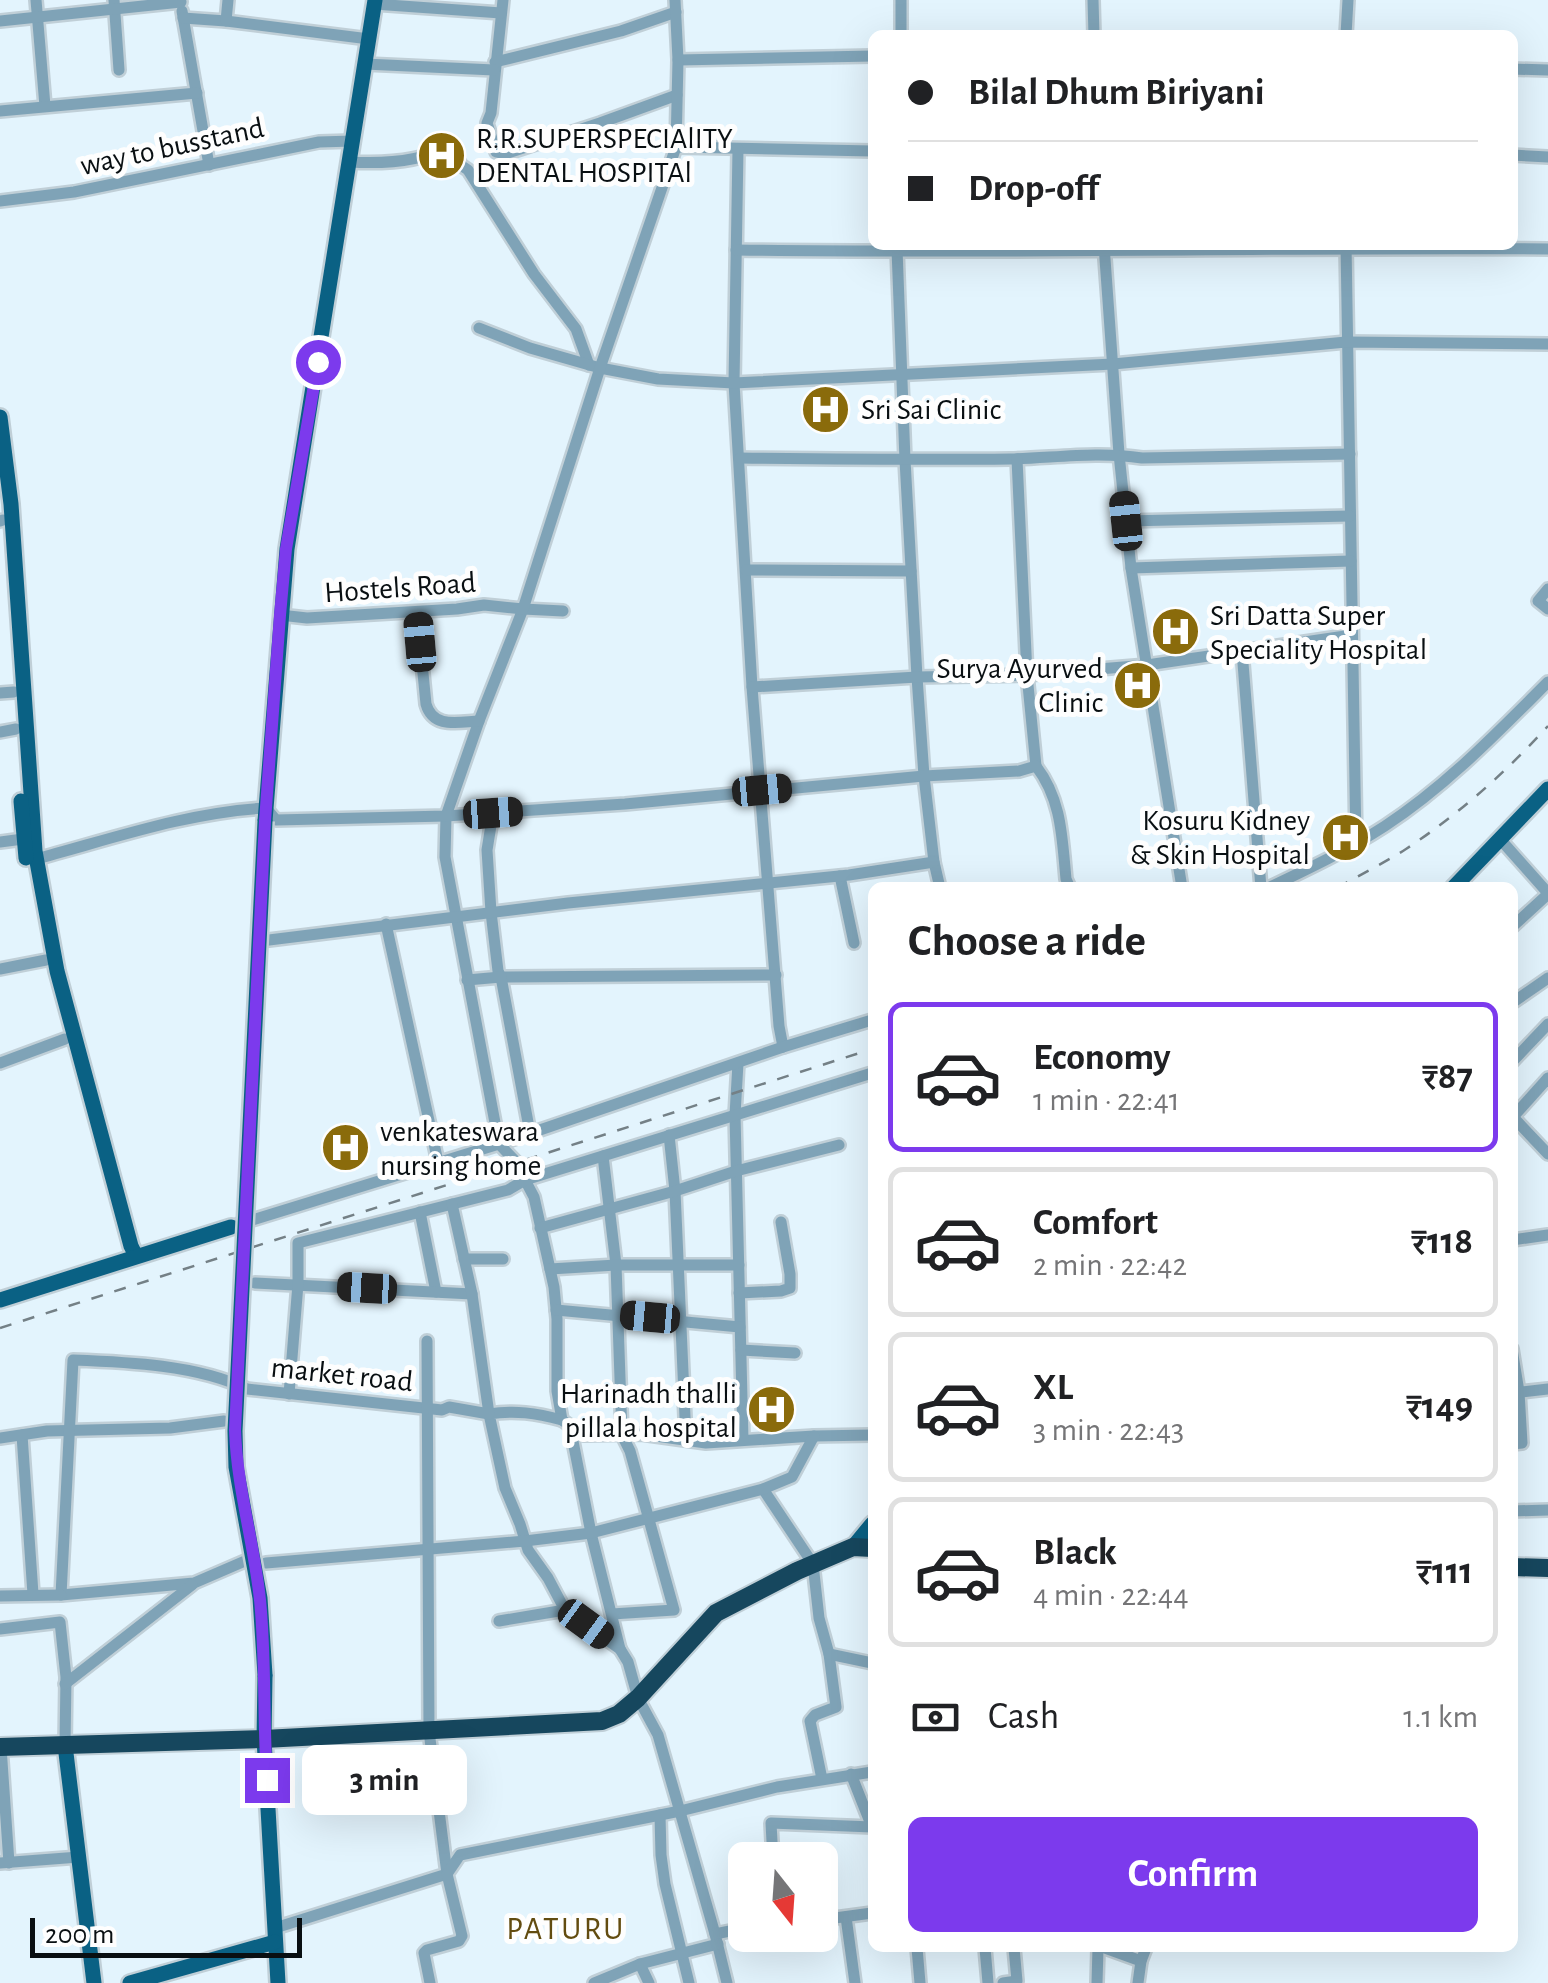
<!DOCTYPE html>
<meta charset="utf-8">
<style>
:root{--surface:#fff;--page:#f6f6f6;--text:#202124;--muted:#757577;--line:#e0e0e0;--accent:#7c3aed}
body{margin:0;font-family:"Alegreya Sans",sans-serif;background:var(--page);color:var(--text);height:100vh;display:flex;flex-direction:column;font-size:38px;white-space:nowrap}
*{box-sizing:border-box;margin:0}
p{font-size:32px;color:var(--muted)}
.icon{flex:none;width:55px;height:55px;fill:none;stroke:currentColor;stroke-width:2;stroke-linecap:round;stroke-linejoin:round}
.map{position:relative;flex:1;overflow:hidden}
.panel{position:absolute;left:868px;top:882px;width:650px;height:1070px;display:flex;flex-direction:column;background:var(--surface);border-radius:15px;box-shadow:0 10px 40px #0002}
.panel>*{flex:none}
.guide{position:absolute;left:868px;top:30px;width:650px;height:220px;border-radius:15px;box-shadow:0 10px 40px #0002;display:grid;align-content:center;height:220px;padding:0 40px;background:var(--surface)}
.needle{width:65px;rotate:163deg}
.fabs{position:absolute;left:728px;top:1842px;display:grid;gap:20px}
.fabs a{display:grid;place-items:center;width:110px;height:110px;border-radius:15px;background:var(--surface);box-shadow:0 10px 40px #0002;font-size:50px}
.scale{position:absolute;left:30px;bottom:25px;width:272px;box-sizing:border-box;padding-left:10px;border:5px solid #090f12;border-top:0;font-size:28px;line-height:35px;white-space:nowrap;color:#090f12;-webkit-text-stroke:8px #fefefe;paint-order:stroke}
.end{position:absolute;width:45px;height:45px;margin:-22px;border:12px solid #7c3aed;background:#fff;box-shadow:0 0 0 5px #fff}
.from{border-radius:50%}
.bubble{position:absolute;height:70px;border-radius:15px;background:var(--surface);box-shadow:0 10px 40px #0002;font-size:32px;font-weight:700;line-height:70px;text-align:center}
.car{position:absolute;width:30px;height:60px;margin:-30px -15px;border-radius:12px;box-shadow:0 0 8px 2px #0007;background:linear-gradient(#222 24%,#8ab4d8 0 40%,#222 0 76%,#8ab4d8 0 86%,#222 0)}
.guide b{display:flex;align-items:center;gap:35px;height:95px;font-size:38px}
.guide b+b{border-top:2px solid var(--line)}
.guide i{width:25px;height:25px;background:var(--text)}
ul{padding:0;list-style:none}
li{display:flex;align-items:center;gap:30px;height:150px;margin:0 20px 15px;padding:0 20px;border:5px solid var(--line);border-radius:15px}
li div{flex:1}
li b{display:block;font-size:38px}
li em{font-style:normal;font-weight:700}
li.selected{border-color:var(--accent)}
li>.icon{width:90px;height:90px;stroke-width:1.5}
h2{padding:0 40px;font-size:45px;line-height:120px}
.pay{display:flex;align-items:center;gap:25px;height:110px;padding:0 40px;font-size:38px}
.pay p{margin-inline-start:auto}
.button{display:flex;gap:20px;margin-top:auto;padding:20px 40px}
.button a{flex:1;height:115px;border-radius:15px;background:var(--accent);color:#fff;font-size:40px;font-weight:700;line-height:115px;text-align:center}
.map>svg:first-child{display:block}
.lines{fill:none;stroke-linecap:round;stroke-linejoin:round}
.minor-casing{stroke:#c0cfd7;stroke-width:16}
.major-casing{stroke:#c0cfd7;stroke-width:20}
.highway-casing{stroke:#c0cfd7;stroke-width:22}
.minor{stroke:#7fa3b7;stroke-width:11}
.major{stroke:#0a6184;stroke-width:15}
.highway{stroke:#16475e;stroke-width:18}
.rail{stroke:#748086;stroke-width:2.5;stroke-dasharray:12 12;stroke-linecap:butt}
.major-bridge-casing{stroke:#c0cfd7;stroke-width:20;stroke-linecap:butt}
.major-bridge{stroke:#0a6184;stroke-width:15}
.route{stroke:#7c3aed;stroke-width:12}
.labels{text-anchor:middle;stroke-width:10;stroke-linejoin:round;paint-order:stroke}
.poi-label{font-size:30px;fill:#090f12;stroke:#fefefe;text-anchor:start}
.street-label{font-size:30px;fill:#090f12;stroke:#fefefe}
.neighbourhood-label{font-size:32px;letter-spacing:2.5px;fill:#624c10;stroke:#fefefe}
</style>
<div class="map">
<svg width="1548" height="1983" viewBox="0 0 1548 1983">
<rect width="100%" height="100%" fill="#e3f4fd"/>
<g class="lines">
<defs>
<g id="minor">
<path d="M 36,0 L 45,106"/>
<path d="M 114,0 L 119,70"/>
<path d="M 503,0 L 491,113 L 487,123 L 496,152 L 505,154 L 600,123 L 677,95"/>
<path d="M 901,0 L 901,35"/>
<path d="M 1093,0 L 1094,35"/>
<path d="M 374,4 L 501,13"/>
<path d="M 182,11 L 209,165"/>
<path d="M 183,18 L 226,21 L 369,39"/>
<path d="M 0,21 L 181,2"/>
<path d="M 226,21 L 228,0"/>
<path d="M 1346,35 L 1348,0"/>
<path d="M 678,60 L 872,56"/>
<path d="M 495,62 L 621,31 L 676,12"/>
<path d="M 365,64 L 494,70"/>
<path d="M 1512,69 L 1548,70"/>
<path d="M 0,111 L 197,93"/>
<path d="M 676,147 L 872,151"/>
<path d="M 738,149 L 734,383 L 752,687 L 779,1026 L 783,1047"/>
<path d="M 1512,155 L 1548,157"/>
<path d="M 350,162 C 383,164 419,162 449,147 L 462,166 L 468,170 L 534,274 L 576,329 L 589,365"/>
<path d="M 0,201 L 74,192 L 319,142 L 353,141"/>
<path d="M 1104,245 L 1119,454 L 1131,568 L 1182,888"/>
<path d="M 1346,245 L 1356,844"/>
<path d="M 897,249 L 905,460 L 917,677 L 924,776 L 934,862 L 940,888"/>
<path d="M 736,250 C 1007,254 1277,247 1548,249"/>
<path d="M 479,328 L 530,348 L 600,368 L 658,379 L 734,383 L 1113,364 L 1346,342 L 1548,344"/>
<path d="M 740,458 C 830,459 920,460 1010,459 C 1054,458 1098,451 1142,458 L 1350,454"/>
<path d="M 1017,459 L 1027,675 L 1036,766"/>
<path d="M 0,521 L 3,520"/>
<path d="M 1126,521 L 1350,516"/>
<path d="M 1131,568 L 1351,561"/>
<path d="M 746,570 L 911,571"/>
<path d="M 1548,589 L 1538,601 L 1548,609"/>
<path d="M 563,611 L 523,609 L 479,721 L 446,816 L 445,857 L 499,1144 L 522,1168 L 525,1180 L 534,1197 L 554,1287 L 557,1319 L 557,1391 L 562,1420 L 583,1435 L 641,1434 L 706,1443 L 814,1436 L 872,1435"/>
<path d="M 417,612 L 426,704 C 433,729 458,722 479,721"/>
<path d="M 280,615 L 307,618 L 457,609 L 484,605 L 523,609 L 600,368 L 676,147 L 678,60 L 675,0"/>
<path d="M 1242,651 L 1261,888"/>
<path d="M 752,687 L 917,677 L 1027,675 L 1147,665 L 1352,635"/>
<path d="M 0,693 L 14,692"/>
<path d="M 0,732 L 16,729"/>
<path d="M 493,813 L 487,850 L 491,912 L 498,971 L 501,977 L 776,975"/>
<path d="M 1500,839 L 1548,893"/>
<path d="M 0,842 L 23,839"/>
<path d="M 36,859 C 111,839 188,812 266,808 L 276,820 L 446,816 L 625,804 L 924,776 L 1019,771 L 1036,766 C 1062,800 1062,838 1066,879 L 1070,888"/>
<path d="M 840,876 L 854,943"/>
<path d="M 1268,888 C 1308,869 1348,850 1385,826 C 1446,786 1497,733 1548,682"/>
<path d="M 386,924 L 438,1162"/>
<path d="M 1512,927 L 1548,894"/>
<path d="M 269,940 L 568,903 L 849,875 L 934,862"/>
<path d="M 0,969 L 46,960"/>
<path d="M 467,980 L 501,977 L 530,1133"/>
<path d="M 1512,1003 L 1548,978"/>
<path d="M 1512,1062 L 1548,1024"/>
<path d="M 0,1063 L 65,1039"/>
<path d="M 738,1063 L 735,1115 L 743,1440"/>
<path d="M 1513,1117 L 1548,1154"/>
<path d="M 1512,1118 L 1548,1078"/>
<path d="M 669,1135 L 675,1191 L 686,1440"/>
<path d="M 603,1156 L 616,1265 L 622,1435 L 630,1451 L 674,1610 L 612,1614"/>
<path d="M 420,1212 L 436,1292"/>
<path d="M 239,1224 L 499,1144 L 783,1047 L 872,1020"/>
<path d="M 540,1228 L 675,1191 L 736,1171 L 839,1145"/>
<path d="M 1512,1240 L 1548,1235"/>
<path d="M 464,1259 L 503,1259"/>
<path d="M 550,1269 L 616,1265 L 739,1265"/>
<path d="M 255,1283 L 472,1294"/>
<path d="M 739,1293 L 781,1291 L 790,1288 L 790,1274 L 781,1222"/>
<path d="M 556,1310 L 740,1327"/>
<path d="M 1512,1349 L 1519,1392 L 1522,1443 L 1512,1444"/>
<path d="M 741,1350 L 795,1353"/>
<path d="M 1512,1393 L 1548,1389"/>
<path d="M 289,1394 L 298,1284 L 298,1243 L 508,1190 L 525,1180 L 872,1073"/>
<path d="M 562,1420 C 536,1413 515,1410 489,1414 L 505,1488 L 520,1524 L 528,1550 L 548,1578 L 565,1610 L 620,1649 L 628,1662 L 638,1698 L 658,1735 L 715,1934 L 727,1983"/>
<path d="M 570,1426 L 591,1533 L 620,1649"/>
<path d="M 22,1435 L 33,1594"/>
<path d="M 0,1438 L 47,1431 L 170,1428 L 224,1421"/>
<path d="M 763,1489 L 813,1564 L 819,1618 L 829,1654 L 836,1707 L 815,1715 L 810,1721 L 822,1779"/>
<path d="M 1512,1511 L 1548,1510"/>
<path d="M 245,1561 L 194,1583 L 61,1595 L 73,1360 C 128,1362 198,1365 247,1389 L 442,1410 L 449,1407 L 489,1414 L 472,1294 L 452,1204"/>
<path d="M 266,1563 L 525,1541 L 591,1533 L 763,1489 L 792,1477 L 814,1436"/>
<path d="M 0,1596 L 61,1595"/>
<path d="M 499,1621 L 565,1610"/>
<path d="M 0,1629 L 60,1622 L 66,1677 L 65,1745"/>
<path d="M 829,1654 L 872,1663"/>
<path d="M 65,1684 L 192,1585"/>
<path d="M 1,1747 L 9,1863"/>
<path d="M 851,1774 L 872,1827"/>
<path d="M 660,1815 L 661,1855 L 665,1884 L 689,1983"/>
<path d="M 773,1860 L 771,1823 L 872,1827"/>
<path d="M 0,1863 L 79,1857"/>
<path d="M 846,1917 L 855,1983"/>
<path d="M 820,1920 L 872,1913"/>
<path d="M 275,1928 L 447,1874 L 429,1731 L 427,1341"/>
<path d="M 715,1934 L 745,1928"/>
<path d="M 917,1948 L 920,1983"/>
<path d="M 985,1948 L 988,1983"/>
<path d="M 1105,1948 L 1141,1961"/>
<path d="M 640,1964 L 649,1983"/>
<path d="M 430,1983 L 424,1953 L 427,1950 L 459,1941 L 462,1936 L 447,1874 L 460,1855 L 680,1811 L 777,1787 L 872,1772"/>
<path d="M 594,1983 L 640,1964 L 718,1944"/>
<path d="M 1003,1983 L 1017,1981 L 1014,1948"/>
<path d="M 1097,1983 L 1098,1948"/>
<path d="M 1138,1983 L 1141,1961 L 1146,1948"/>
</g>
<g id="major">
<path d="M 0,417 L 11,504 L 35,851 L 57,971 L 131,1246 L 136,1256"/>
<path d="M 21,801 L 26,858"/>
<path d="M 265,821 L 287,549 L 375,0"/>
<path d="M 1453,888 L 1548,789"/>
<path d="M 0,1300 L 231,1227"/>
<path d="M 853,1547 L 872,1524"/>
<path d="M 265,1675 L 264,1739 L 278,1983"/>
<path d="M 65,1745 L 94,1983"/>
<path d="M 130,1983 L 275,1942"/>
</g>
<g id="highway">
<path d="M 1512,1567 L 1548,1568"/>
<path d="M 0,1747 L 264,1739 L 602,1721 L 619,1714 L 638,1698 L 716,1613 L 797,1571 L 853,1547 L 872,1548"/>
</g>
</defs>
<!-- minor casing -->
<use href="#minor" class="minor-casing"/>
<!-- major casing -->
<use href="#major" class="major-casing"/>
<!-- highway casing -->
<use href="#highway" class="highway-casing"/>
<!-- minor -->
<use href="#minor" class="minor"/>
<!-- major -->
<use href="#major" class="major"/>
<!-- highway -->
<use href="#highway" class="highway"/>
<!-- rail -->
<g class="rail">
<path d="M 1337,888 C 1360,875 1384,863 1406,849 C 1459,814 1505,773 1548,726"/>
<path d="M 0,1328 L 872,1049"/>
</g>
<defs>
<path id="major-bridge" d="M 265,1675 L 260,1598 L 236,1467 L 235,1431 L 265,821"/>
</defs>
<!-- major-bridge casing -->
<use href="#major-bridge" class="major-bridge-casing"/>
<!-- major-bridge -->
<use href="#major-bridge" class="major-bridge"/>
</g>
<g class="lines">
<!-- route -->
<path class="route" d="M 267,1780 C 263,1720 266,1660 260,1600 C 254,1543 237,1488 235,1430 L 265,821 L 280,615 L 286,549 L 318,362"/>
</g>
<!-- icons -->
<defs>
<symbol id="hospital-disc" viewBox="-11 -11 22 22"><circle r="9.5" fill="#8a6b0b" stroke="#fefefe"/><path d="M-5-5h3v3.5h4V-5h3V5h-3V1.5h-4V5h-3Z" fill="#fff"/></symbol>
</defs>
<g fill-rule="evenodd">
<use href="#hospital-disc" x="414" y="128" width="55" height="55"/>
<use href="#hospital-disc" x="798" y="382" width="55" height="55"/>
<use href="#hospital-disc" x="1148" y="604" width="55" height="55"/>
<use href="#hospital-disc" x="1110" y="658" width="55" height="55"/>
<use href="#hospital-disc" x="1318" y="810" width="55" height="55"/>
<use href="#hospital-disc" x="318" y="1120" width="55" height="55"/>
<use href="#hospital-disc" x="744" y="1382" width="55" height="55"/>
</g>
<g class="labels">
<!-- poi labels -->
<g class="poi-label">
<text x="476" y="148">R.R.SUPERSPECIAlITY<tspan x="476" dy="34">DENTAL HOSPITAl</tspan></text>
<text x="861" y="419">Sri Sai Clinic</text>
<text x="1210" y="625">Sri Datta Super<tspan x="1210" dy="34">Speciality Hospital</tspan></text>
<text x="1103" y="678" text-anchor="end">Surya Ayurved<tspan x="1103" dy="34">Clinic</tspan></text>
<text x="1310" y="830" text-anchor="end">Kosuru Kidney<tspan x="1310" dy="34">&amp; Skin Hospital</tspan></text>
<text x="380" y="1141">venkateswara<tspan x="380" dy="34">nursing home</tspan></text>
<text x="737" y="1403" text-anchor="end">Harinadh thalli<tspan x="737" dy="34">pillala hospital</tspan></text>
</g>
<!-- street labels -->
<g class="street-label">
<text transform="translate(172 146) rotate(-12)" y="10">way to busstand</text>
<text transform="translate(400 587) rotate(-4)" y="10">Hostels Road</text>
<text transform="translate(342 1374) rotate(6)" y="10">market road</text>
</g>
<!-- neighbourhood labels -->
<g class="neighbourhood-label">
<text x="566" y="1939">PATURU</text>
</g>
</g>
</svg>
<div class="fabs">
<a><svg class="needle" viewBox="-14 -14 28 28"><path d="M0-13l5 13h-10z" fill="#e53935"/><path d="M0 13l5-13h-10z" fill="#757577"/></svg></a>
</div>
<div class="scale">200 m</div>
<i class="end from" style="left:318px;top:362px"></i>
<i class="end" style="left:267px;top:1780px"></i>
<div class="bubble" style="left:302px;top:1745px;width:165px">3 min</div>
<i class="car" style="left:1126px;top:521px;rotate:354deg"></i>
<i class="car" style="left:420px;top:642px;rotate:355deg"></i>
<i class="car" style="left:762px;top:790px;rotate:85deg"></i>
<i class="car" style="left:493px;top:813px;rotate:86deg"></i>
<i class="car" style="left:367px;top:1288px;rotate:273deg"></i>
<i class="car" style="left:650px;top:1317px;rotate:275deg"></i>
<i class="car" style="left:586px;top:1624px;rotate:126deg"></i>
<div class="guide">
<b><i class="from"></i>Bilal Dhum Biriyani</b>
<b><i></i>Drop-off</b>
</div>
<section class="panel">
<h2>Choose a ride</h2>
<ul>
<li class="selected"><svg class="icon" aria-label="car" viewBox="0 0 24 24"><path d="M5 17H2v-5l4-1 3-4h7l3 4 3 1v5h-3M9 17h6M6 11h13"/><circle cx="7" cy="17" r="2"/><circle cx="17" cy="17" r="2"/></svg><div><b>Economy</b><p>1 min · 22:41</p></div><em>₹87</em></li>
<li><svg class="icon" aria-label="car" viewBox="0 0 24 24"><path d="M5 17H2v-5l4-1 3-4h7l3 4 3 1v5h-3M9 17h6M6 11h13"/><circle cx="7" cy="17" r="2"/><circle cx="17" cy="17" r="2"/></svg><div><b>Comfort</b><p>2 min · 22:42</p></div><em>₹118</em></li>
<li><svg class="icon" aria-label="car" viewBox="0 0 24 24"><path d="M5 17H2v-5l4-1 3-4h7l3 4 3 1v5h-3M9 17h6M6 11h13"/><circle cx="7" cy="17" r="2"/><circle cx="17" cy="17" r="2"/></svg><div><b>XL</b><p>3 min · 22:43</p></div><em>₹149</em></li>
<li><svg class="icon" aria-label="car" viewBox="0 0 24 24"><path d="M5 17H2v-5l4-1 3-4h7l3 4 3 1v5h-3M9 17h6M6 11h13"/><circle cx="7" cy="17" r="2"/><circle cx="17" cy="17" r="2"/></svg><div><b>Black</b><p>4 min · 22:44</p></div><em>₹111</em></li>
</ul>
<div class="pay"><svg class="icon" aria-label="cash" viewBox="0 0 24 24"><path d="M3 7h18v10H3z"/><circle cx="12" cy="12" r="2"/></svg>Cash<p>1.1 km</p></div>
<div class="button"><a>Confirm</a></div>
</section>
</div>
